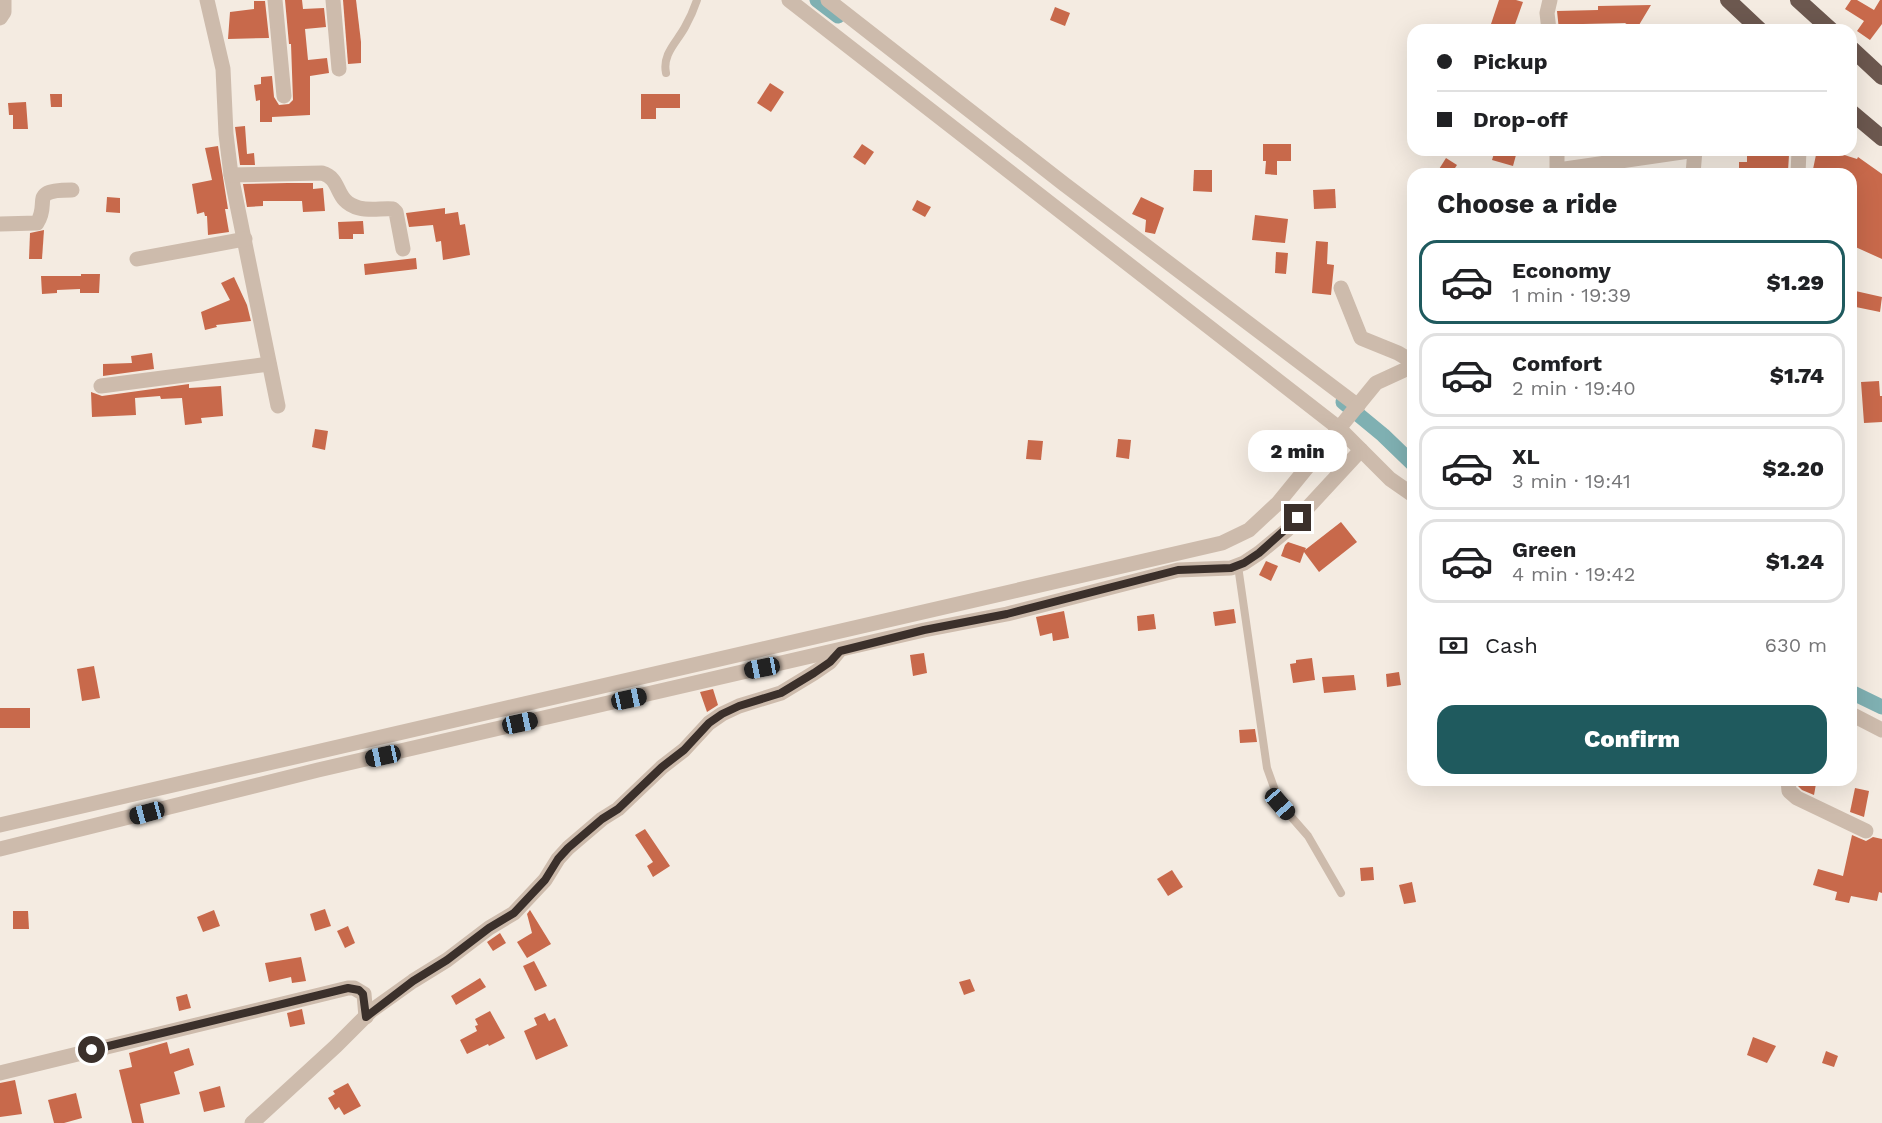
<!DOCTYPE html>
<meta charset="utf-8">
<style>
:root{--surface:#fff;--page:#f2f2f2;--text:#202124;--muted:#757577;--line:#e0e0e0;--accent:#1f5a5e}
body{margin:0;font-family:"Work Sans",sans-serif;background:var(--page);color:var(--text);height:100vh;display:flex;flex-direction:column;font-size:22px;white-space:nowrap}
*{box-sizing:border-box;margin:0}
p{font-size:20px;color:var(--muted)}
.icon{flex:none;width:33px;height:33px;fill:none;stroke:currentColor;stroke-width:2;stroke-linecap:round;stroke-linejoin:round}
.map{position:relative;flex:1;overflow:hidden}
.side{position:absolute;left:1407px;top:168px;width:450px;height:618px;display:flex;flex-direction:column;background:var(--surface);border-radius:18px;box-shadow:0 6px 24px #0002}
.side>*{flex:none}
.banner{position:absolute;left:1407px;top:24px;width:450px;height:132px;border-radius:18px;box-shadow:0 6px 24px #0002;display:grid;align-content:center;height:132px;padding:0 30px;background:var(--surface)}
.end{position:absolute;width:27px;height:27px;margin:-14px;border:8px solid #3b302b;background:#fff;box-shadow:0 0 0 3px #fff}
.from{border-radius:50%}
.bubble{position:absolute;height:42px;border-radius:18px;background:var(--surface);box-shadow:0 6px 24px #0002;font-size:20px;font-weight:800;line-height:42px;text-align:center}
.car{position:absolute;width:18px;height:36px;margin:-18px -9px;border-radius:8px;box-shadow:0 0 4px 2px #0007;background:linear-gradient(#222 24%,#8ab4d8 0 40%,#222 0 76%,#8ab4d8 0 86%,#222 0)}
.banner b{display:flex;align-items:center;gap:21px;height:57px;font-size:22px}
.banner b+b{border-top:2px solid var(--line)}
.banner i{width:15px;height:15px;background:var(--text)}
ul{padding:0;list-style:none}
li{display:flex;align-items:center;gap:18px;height:84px;margin:0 12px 9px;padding:0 18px;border:3px solid var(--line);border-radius:18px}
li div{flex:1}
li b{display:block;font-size:22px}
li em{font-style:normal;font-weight:800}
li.current{border-color:var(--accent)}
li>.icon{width:54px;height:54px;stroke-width:1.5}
h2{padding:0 30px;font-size:27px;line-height:72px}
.pay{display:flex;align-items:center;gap:15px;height:66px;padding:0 30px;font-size:22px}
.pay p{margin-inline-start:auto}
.action{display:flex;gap:12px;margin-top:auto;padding:12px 30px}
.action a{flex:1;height:69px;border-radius:18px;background:var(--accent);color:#fff;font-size:24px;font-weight:800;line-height:69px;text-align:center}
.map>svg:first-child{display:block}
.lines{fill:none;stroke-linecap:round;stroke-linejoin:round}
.canal{stroke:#7fb0b2;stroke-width:15}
.building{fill:#c8694b}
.service{stroke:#cdbbac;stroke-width:8}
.minor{stroke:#cdbbac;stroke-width:15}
.trunk{stroke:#6c584f;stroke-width:16}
.route{stroke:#3b302b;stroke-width:8}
</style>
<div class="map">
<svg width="1882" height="1123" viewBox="0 0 1882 1123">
<rect width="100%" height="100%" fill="#f4ebe1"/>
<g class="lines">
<!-- canal -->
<g class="canal">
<path d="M 817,0 L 838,16"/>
<path d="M 1343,402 L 1383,435 L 1413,464"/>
<path d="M 1851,692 L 1882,707"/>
</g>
</g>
<!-- building -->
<g class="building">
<path d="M 285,0 L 302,0 L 303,9 L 324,8 L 326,27 L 305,29 L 308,60 L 327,58 L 329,73 L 310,76 L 310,115 L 272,117 L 272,122 L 260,122 L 260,100 L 256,101 L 254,85 L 261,84 L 261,77 L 272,76 L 274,97 L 279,105 L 289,104 L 293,100 L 291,44 L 289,44 Z"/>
<path d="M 343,0 L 356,0 L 361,42 L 361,63 L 348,64 Z"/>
<path d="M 1499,0 L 1516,0 L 1523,2 L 1513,30 L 1489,30 Z"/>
<path d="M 1851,0 L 1857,0 L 1874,10 L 1880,0 L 1882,0 L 1882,24 L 1870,40 L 1857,31 L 1864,21 L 1845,9 Z"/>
<path d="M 254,1 L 265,1 L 269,38 L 228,39 L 230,12 L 254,9 Z"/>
<path d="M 1651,5 L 1636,30 L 1625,23 L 1583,24 L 1583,29 L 1559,30 L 1557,11 L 1598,10 L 1598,6 Z"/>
<path d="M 1055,7 L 1070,13 L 1065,26 L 1050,20 Z"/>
<path d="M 770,83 L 784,92 L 771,112 L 757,103 Z"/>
<path d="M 50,94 L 62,94 L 62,107 L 51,107 Z"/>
<path d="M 641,94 L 680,94 L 680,108 L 656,108 L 656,119 L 641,119 Z"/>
<path d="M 26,102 L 28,129 L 13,129 L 13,115 L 9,115 L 8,103 Z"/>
<path d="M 245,126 L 247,154 L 254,153 L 255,165 L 240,165 L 235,127 Z"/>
<path d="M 862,144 L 874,152 L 865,165 L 853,157 Z"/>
<path d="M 1263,144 L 1291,144 L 1291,161 L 1277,161 L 1277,175 L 1265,174 L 1266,161 L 1263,161 Z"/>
<path d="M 218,146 L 228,209 L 225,209 L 229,232 L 208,235 L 207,216 L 205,216 L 204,212 L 197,214 L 192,184 L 212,180 L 205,148 Z"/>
<path d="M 1495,150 L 1516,155 L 1513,166 L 1492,160 Z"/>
<path d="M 1754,150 L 1770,150 L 1770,153 L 1789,155 L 1788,171 L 1769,170 L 1769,174 L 1739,174 L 1739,162 L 1747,162 L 1747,151 Z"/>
<path d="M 1817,150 L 1836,150 L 1835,152 L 1857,159 L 1858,157 L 1882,174 L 1882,259 L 1851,245 L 1851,174 L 1830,168 L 1829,174 L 1812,174 Z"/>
<path d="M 1446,158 L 1457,165 L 1451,174 L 1436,174 Z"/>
<path d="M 1194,170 L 1212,170 L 1212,192 L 1193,191 Z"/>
<path d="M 288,183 L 313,183 L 313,189 L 323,188 L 325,211 L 303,212 L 302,201 L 263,201 L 263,206 L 247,207 L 243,184 Z"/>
<path d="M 1335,189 L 1336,208 L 1314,209 L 1313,190 Z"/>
<path d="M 107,197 L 120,198 L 120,213 L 106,212 Z"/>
<path d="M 1141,197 L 1164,208 L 1155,234 L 1145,232 L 1146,220 L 1132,214 Z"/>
<path d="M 917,200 L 931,207 L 925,217 L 912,210 Z"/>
<path d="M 445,208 L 445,214 L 458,212 L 460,225 L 465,224 L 470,255 L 443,260 L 441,241 L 436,242 L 433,225 L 409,227 L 406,213 Z"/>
<path d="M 1255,215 L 1288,219 L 1285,243 L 1252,240 Z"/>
<path d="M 363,221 L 364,234 L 353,234 L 353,239 L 339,239 L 338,222 Z"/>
<path d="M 44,230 L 42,259 L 29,259 L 30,233 Z"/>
<path d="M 1316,241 L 1328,242 L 1327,264 L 1334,265 L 1331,295 L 1312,293 Z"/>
<path d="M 1276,252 L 1288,253 L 1286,274 L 1275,273 Z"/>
<path d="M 416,258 L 417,269 L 365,275 L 364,264 Z"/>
<path d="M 81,274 L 100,274 L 99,293 L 80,293 L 80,289 L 57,290 L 57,293 L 42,294 L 41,276 L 81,276 Z"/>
<path d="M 234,277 L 247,305 L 251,321 L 216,325 L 217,327 L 205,330 L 201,312 L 230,300 L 221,283 Z"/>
<path d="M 1851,290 L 1882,297 L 1880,312 L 1851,306 Z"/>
<path d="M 152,353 L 154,369 L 103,376 L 103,364 L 132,363 L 131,356 Z"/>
<path d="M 1879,381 L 1880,396 L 1882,396 L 1882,422 L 1864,423 L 1861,382 Z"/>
<path d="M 189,384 L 189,388 L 221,386 L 223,416 L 201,418 L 202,423 L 185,425 L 182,398 L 161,399 L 160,396 L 135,398 L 136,415 L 92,417 L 91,392 L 102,396 Z"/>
<path d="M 315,429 L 328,431 L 325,450 L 312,447 Z"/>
<path d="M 1118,439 L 1131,440 L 1129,459 L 1116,457 Z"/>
<path d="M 1028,440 L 1043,441 L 1041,460 L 1026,459 Z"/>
<path d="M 1341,522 L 1357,542 L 1319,572 L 1304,552 L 1300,563 L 1281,556 L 1285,545 L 1288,542 L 1306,548 L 1305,550 Z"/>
<path d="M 1266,561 L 1278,566 L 1271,581 L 1259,575 Z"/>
<path d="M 1234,609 L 1236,623 L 1215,626 L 1213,612 Z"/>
<path d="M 1064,611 L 1069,638 L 1053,641 L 1052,633 L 1040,636 L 1036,617 Z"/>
<path d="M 1154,614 L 1156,629 L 1138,631 L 1137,616 Z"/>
<path d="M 924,653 L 927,673 L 913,676 L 910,655 Z"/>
<path d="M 1312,658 L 1315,680 L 1293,683 L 1290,664 L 1296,663 L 1296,660 Z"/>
<path d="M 94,666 L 100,698 L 82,701 L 77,669 Z"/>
<path d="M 1399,672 L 1401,685 L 1387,687 L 1386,674 Z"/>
<path d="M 1354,675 L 1356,690 L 1324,693 L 1322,677 Z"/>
<path d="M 713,689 L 718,705 L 707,712 L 700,692 Z"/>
<rect x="0" y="708" width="30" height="20"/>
<path d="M 1255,729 L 1257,742 L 1240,743 L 1239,730 Z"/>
<path d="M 1798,782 L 1816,784 L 1814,795 L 1802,790 L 1798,786 Z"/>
<path d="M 1855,788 L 1869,791 L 1864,817 L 1850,812 Z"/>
<path d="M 645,829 L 670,866 L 653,877 L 647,866 L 653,862 L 635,835 Z"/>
<path d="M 1852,835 L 1866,841 L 1873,837 L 1882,839 L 1882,893 L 1879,892 L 1877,901 L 1851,896 L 1849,903 L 1835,900 L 1837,892 L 1813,885 L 1818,869 L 1843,876 Z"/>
<path d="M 1373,867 L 1374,880 L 1361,881 L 1360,868 Z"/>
<path d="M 1172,870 L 1183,887 L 1168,896 L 1157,879 Z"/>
<path d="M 1412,882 L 1416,902 L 1404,904 L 1399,885 Z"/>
<path d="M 325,909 L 331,926 L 315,931 L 310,914 Z"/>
<path d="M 214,910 L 220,926 L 203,932 L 197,917 Z"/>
<path d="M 530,910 L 551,944 L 527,958 L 517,942 L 532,933 L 527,914 Z"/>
<path d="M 13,911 L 28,911 L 29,929 L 13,929 Z"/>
<path d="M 348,926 L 355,943 L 345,948 L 337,931 Z"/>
<path d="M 500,933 L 506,943 L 493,951 L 487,942 Z"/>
<path d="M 301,957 L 306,981 L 292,983 L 291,977 L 269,982 L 265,963 Z"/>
<path d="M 534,961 L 547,986 L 535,991 L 523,966 Z"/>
<path d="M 480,978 L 486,987 L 456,1005 L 451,996 Z"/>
<path d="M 970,979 L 975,991 L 964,995 L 959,982 Z"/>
<path d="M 187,994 L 191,1008 L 179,1011 L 176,997 Z"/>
<path d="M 302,1009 L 305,1024 L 290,1027 L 287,1013 Z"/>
<path d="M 490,1011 L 505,1038 L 489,1046 L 488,1044 L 467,1054 L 460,1040 L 477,1031 L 475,1026 L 478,1025 L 475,1019 Z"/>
<path d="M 545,1013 L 549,1021 L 555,1018 L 568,1046 L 536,1060 L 524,1031 L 537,1025 L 534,1018 Z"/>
<path d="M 1753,1037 L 1776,1046 L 1767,1063 L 1747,1055 Z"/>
<path d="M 167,1042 L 170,1054 L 189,1048 L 194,1065 L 174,1072 L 180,1094 L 140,1104 L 144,1123 L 132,1123 L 119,1070 L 132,1067 L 129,1053 Z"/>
<path d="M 1826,1051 L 1838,1056 L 1834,1067 L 1822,1063 Z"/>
<path d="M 15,1080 L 22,1114 L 0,1117 L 0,1083 Z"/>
<path d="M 348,1083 L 361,1106 L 344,1115 L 339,1107 L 335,1110 L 328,1098 L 335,1094 L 333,1091 Z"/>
<path d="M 220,1086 L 225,1107 L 204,1112 L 199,1092 Z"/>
<path d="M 76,1093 L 82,1118 L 64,1123 L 54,1123 L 48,1100 Z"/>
</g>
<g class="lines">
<!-- service -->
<g class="service">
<path d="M 666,73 C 662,54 677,42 685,27 C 690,18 694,9 697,0"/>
<path d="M 1238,566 L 1267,768 L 1280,804 L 1308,836 L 1341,893"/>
</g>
<!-- minor -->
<g class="minor">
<path d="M 207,0 L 223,69 L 226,134 L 231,175 L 278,406"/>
<path d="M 275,0 L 284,96"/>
<path d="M 333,0 L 339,69"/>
<path d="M 789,0 L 1340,429 L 1390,479 L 1413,495"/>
<path d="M 828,0 L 1064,184 L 1358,406"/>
<path d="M 0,18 L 4,12 L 4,0"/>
<path d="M 1549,30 L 1547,13 L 1550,0"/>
<path d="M 1557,150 L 1557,174"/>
<path d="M 1558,170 L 1696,150"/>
<path d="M 1693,174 L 1695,150"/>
<path d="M 1798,174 L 1799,150"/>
<path d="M 231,175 L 322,173 C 343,179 333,201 359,208 C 371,211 382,208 393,209 L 396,212 L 403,249"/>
<path d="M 0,224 L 37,223 C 51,202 27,190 72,190"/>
<path d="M 137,259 L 245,239"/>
<path d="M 1341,288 L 1361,338 L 1398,353 L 1413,362"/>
<path d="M 101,386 L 269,364"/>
<path d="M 1851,714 L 1882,730"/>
<path d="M 1788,780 L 1789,791 L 1797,798 L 1866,831"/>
<path d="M 0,825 L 1222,543 L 1249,530 L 1278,503 L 1376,383 L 1413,366"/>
<path d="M 0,849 L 318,770 L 924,630 L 1007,614 L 1178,570 L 1231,568 L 1244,563 L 1259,553 L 1287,530 L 1361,450"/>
<path d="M 0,1073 L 348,988 L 354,988 L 364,994 L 366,1017"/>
<path d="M 252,1123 L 336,1046 L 371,1011 L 413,981 L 447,960 L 489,928 L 514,913 L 545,880 L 558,859 L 568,848 L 602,819 L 618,809 L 662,767 L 684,750 L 709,723 L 722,714 L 739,706 L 781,693 L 814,673 L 830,662 L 839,651"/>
</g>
<!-- trunk -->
<g class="trunk">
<path d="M 1728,0 L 1760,30"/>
<path d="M 1798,0 L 1831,30"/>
<path d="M 1851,48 L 1882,77"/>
<path d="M 1851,112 L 1882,138"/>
</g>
</g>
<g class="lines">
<!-- route -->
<path class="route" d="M 92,1050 L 348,988 L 359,990 L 363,994 L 366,1017 L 413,981 L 447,960 L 489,928 L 514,913 L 545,880 L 558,859 L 568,848 L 602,819 L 618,809 L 662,767 L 684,750 L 709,723 L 722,714 L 739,706 L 781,693 L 814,673 L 830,662 L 840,651 L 924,630 L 1007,614 L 1178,570 L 1231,568 L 1244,563 L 1259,553 L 1298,518"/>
</g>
</svg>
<i class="end from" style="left:92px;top:1050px"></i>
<i class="end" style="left:1298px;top:518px"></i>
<div class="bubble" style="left:1248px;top:430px;width:99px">2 min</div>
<i class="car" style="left:762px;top:668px;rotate:259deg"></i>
<i class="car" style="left:629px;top:699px;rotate:78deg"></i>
<i class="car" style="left:520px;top:723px;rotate:78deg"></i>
<i class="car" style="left:383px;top:756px;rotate:258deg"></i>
<i class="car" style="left:1280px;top:804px;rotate:139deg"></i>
<i class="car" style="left:147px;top:813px;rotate:255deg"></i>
<div class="banner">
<b><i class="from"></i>Pickup</b>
<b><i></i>Drop-off</b>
</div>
<section class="side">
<h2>Choose a ride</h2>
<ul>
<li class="current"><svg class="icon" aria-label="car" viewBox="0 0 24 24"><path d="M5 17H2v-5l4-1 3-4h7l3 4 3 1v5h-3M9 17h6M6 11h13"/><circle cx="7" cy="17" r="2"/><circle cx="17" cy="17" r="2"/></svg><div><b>Economy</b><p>1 min · 19:39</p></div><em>$1.29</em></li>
<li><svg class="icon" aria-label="car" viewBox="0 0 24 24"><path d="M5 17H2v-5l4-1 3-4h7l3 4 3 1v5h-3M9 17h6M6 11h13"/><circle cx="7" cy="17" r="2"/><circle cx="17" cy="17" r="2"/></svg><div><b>Comfort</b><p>2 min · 19:40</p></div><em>$1.74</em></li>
<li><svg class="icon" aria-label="car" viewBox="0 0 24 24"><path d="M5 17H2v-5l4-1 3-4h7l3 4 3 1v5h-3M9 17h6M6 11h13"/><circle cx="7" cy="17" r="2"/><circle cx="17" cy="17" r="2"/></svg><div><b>XL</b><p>3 min · 19:41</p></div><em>$2.20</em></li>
<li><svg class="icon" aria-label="car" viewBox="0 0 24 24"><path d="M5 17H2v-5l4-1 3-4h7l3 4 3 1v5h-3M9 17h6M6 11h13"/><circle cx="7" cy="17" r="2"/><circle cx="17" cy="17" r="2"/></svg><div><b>Green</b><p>4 min · 19:42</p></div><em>$1.24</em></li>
</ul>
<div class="pay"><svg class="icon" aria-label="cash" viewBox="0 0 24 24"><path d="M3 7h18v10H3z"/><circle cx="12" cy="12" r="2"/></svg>Cash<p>630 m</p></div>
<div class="action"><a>Confirm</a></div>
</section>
</div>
